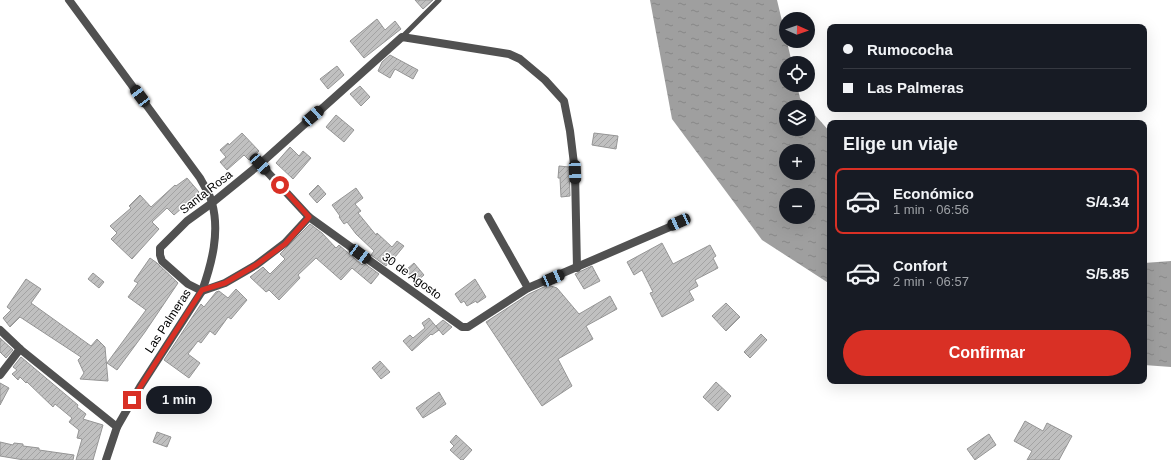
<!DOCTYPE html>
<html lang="es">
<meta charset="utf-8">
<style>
:root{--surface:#171b24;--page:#242831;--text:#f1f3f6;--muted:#9ea1a6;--line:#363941;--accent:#d93025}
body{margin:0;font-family:Arial,sans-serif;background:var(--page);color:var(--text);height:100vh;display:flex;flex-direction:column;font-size:15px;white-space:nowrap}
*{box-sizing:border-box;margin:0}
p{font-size:13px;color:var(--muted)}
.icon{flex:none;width:22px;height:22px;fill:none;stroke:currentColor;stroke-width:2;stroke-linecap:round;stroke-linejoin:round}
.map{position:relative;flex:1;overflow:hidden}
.panel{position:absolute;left:827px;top:120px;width:320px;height:264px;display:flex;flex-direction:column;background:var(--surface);border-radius:8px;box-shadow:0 4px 16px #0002}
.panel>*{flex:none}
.hud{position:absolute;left:827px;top:24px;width:320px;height:88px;border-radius:8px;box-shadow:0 4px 16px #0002;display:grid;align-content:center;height:88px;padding:0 16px;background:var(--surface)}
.needle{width:26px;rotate:92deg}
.fabs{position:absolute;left:779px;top:12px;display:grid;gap:8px}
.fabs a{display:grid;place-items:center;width:36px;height:36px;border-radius:50%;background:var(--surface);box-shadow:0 4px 16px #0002;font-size:20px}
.end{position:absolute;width:18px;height:18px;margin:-9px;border:5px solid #d93025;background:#fff;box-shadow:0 0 0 2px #fff}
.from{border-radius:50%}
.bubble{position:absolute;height:28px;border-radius:14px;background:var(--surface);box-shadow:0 4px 16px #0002;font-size:13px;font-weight:700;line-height:28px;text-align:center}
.car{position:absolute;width:12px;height:24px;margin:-12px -6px;border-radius:5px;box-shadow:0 0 3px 1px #0007;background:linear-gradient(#222 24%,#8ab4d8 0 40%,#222 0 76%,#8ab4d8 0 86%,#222 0)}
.hud b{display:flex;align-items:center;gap:14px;height:38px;font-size:15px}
.hud b+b{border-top:1px solid var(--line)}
.hud i{width:10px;height:10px;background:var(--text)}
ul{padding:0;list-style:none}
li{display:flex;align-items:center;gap:12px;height:66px;margin:0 8px 6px;padding:0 8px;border:2px solid transparent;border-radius:8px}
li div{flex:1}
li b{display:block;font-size:15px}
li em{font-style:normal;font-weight:700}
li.selected{border-color:var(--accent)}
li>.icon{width:36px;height:36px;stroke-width:1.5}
h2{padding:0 16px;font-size:18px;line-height:48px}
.action{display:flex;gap:8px;margin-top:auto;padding:8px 16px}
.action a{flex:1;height:46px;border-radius:24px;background:var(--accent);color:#fff;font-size:16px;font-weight:700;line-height:46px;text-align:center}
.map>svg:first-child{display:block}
.water{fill:url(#water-ripples);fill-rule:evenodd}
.building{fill:url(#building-hatch);stroke:#959595}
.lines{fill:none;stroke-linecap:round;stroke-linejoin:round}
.service{stroke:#515151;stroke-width:5}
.minor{stroke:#515151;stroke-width:8}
.tertiary{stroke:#515151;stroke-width:8}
.route{stroke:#d93025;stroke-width:5}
.labels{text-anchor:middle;stroke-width:3;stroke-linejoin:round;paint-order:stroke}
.street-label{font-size:12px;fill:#000;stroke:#fff}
</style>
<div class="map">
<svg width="1171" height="460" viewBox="0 0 1171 460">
<defs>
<pattern id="water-ripples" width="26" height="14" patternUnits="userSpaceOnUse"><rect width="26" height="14" fill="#9f9f9f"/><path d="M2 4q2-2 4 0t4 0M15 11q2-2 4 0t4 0" fill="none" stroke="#878787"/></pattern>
<pattern id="building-hatch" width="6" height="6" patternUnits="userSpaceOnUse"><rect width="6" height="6" fill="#c0c0c0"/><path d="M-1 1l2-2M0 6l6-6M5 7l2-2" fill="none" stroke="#a3a3a3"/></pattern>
</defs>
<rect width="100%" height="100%" fill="#fff"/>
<!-- water -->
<g class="water">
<path d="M 650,0 L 777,0 L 792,63 L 786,63 L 786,85 L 797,85 L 800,98 L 830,132 L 830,284 L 762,240 L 672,119 ZM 786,107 L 808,107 L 808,129 L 786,129 ZM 786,151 L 808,151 L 808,173 L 786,173 ZM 786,195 L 808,195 L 808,217 L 786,217 Z"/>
<path d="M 1171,261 L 1171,367 L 1144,365 L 1144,263 Z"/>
</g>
<!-- building -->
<g class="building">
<path d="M 415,0 L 433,0 L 423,9 Z"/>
<path d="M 377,19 L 385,30 L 395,21 L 401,29 L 364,58 L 350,41 Z"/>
<path d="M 390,55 L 418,70 L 413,79 L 395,69 L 390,78 L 378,71 L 382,62 Z"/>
<path d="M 337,66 L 344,75 L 328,89 L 320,79 Z"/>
<path d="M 360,86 L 370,97 L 361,106 L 350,94 Z"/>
<path d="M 336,115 L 354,130 L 344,142 L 326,127 Z"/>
<path d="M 242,133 L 259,151 L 249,160 L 244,155 L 227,170 L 220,162 L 226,157 L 220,150 L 228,143 L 229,145 Z"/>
<path d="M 594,133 L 618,136 L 616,149 L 592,145 Z"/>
<path d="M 290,147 L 299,156 L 303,151 L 311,158 L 293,179 L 276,163 Z"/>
<path d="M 559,166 L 569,167 L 570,196 L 561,197 L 560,178 L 558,178 Z"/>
<path d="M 187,178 L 199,192 L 181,207 L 182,208 L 174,215 L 167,208 L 152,222 L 159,229 L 132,259 L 111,239 L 117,233 L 110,226 L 131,208 L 129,206 L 140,195 L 151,207 L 175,185 L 176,186 Z"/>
<path d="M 318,185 L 326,194 L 317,203 L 309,194 Z"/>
<path d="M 356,188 L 363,198 L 355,204 L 361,211 L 358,213 L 376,235 L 377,233 L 392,247 L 397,241 L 404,246 L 391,262 L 390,261 L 386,266 L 371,255 L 374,251 L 356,234 L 347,222 L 344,224 L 339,217 L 340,216 L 332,205 Z"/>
<path d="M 310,224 L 322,233 L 336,248 L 339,245 L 362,265 L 364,263 L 379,274 L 371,284 L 352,268 L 341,280 L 316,258 L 298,275 L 300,278 L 279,300 L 269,290 L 266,292 L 250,277 L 263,267 L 270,274 L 285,259 L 280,254 Z"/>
<path d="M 662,243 L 673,264 L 710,245 L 716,256 L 713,258 L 718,268 L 695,280 L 698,286 L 689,291 L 694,300 L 662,317 L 650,293 L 653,292 L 642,270 L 634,275 L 627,262 Z"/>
<path d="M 150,258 L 157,263 L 178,283 L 145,332 L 117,370 L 107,363 L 146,310 L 128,297 L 138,283 L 134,281 Z"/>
<path d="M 414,263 L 424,275 L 416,282 L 406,270 Z"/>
<path d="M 592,266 L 600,281 L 584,289 L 575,274 Z"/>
<path d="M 93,273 L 104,282 L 99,288 L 88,279 Z"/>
<path d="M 26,279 L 41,289 L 31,303 L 91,346 L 97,339 L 105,347 L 108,381 L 80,379 L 84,373 L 78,360 L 81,357 L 20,317 L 10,327 L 3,318 L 11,310 L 7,307 Z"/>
<path d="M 475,279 L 486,297 L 477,303 L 476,301 L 467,306 L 464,301 L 461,303 L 455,294 Z"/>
<path d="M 548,285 L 557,288 L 579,314 L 610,296 L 617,309 L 586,326 L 593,339 L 558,359 L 572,386 L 542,406 L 486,322 L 529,294 Z"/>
<path d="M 236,289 L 247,300 L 231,319 L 228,317 L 215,335 L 210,331 L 201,343 L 198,341 L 188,354 L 200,363 L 189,378 L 164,360 L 201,304 L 204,307 L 216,292 L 219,291 L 228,298 Z"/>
<path d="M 726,303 L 740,317 L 726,331 L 712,316 Z"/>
<path d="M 429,318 L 439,330 L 432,335 L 431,334 L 412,351 L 403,341 L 410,335 L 413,338 L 425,328 L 422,323 Z"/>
<path d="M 443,320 L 452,327 L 443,335 L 436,326 Z"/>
<path d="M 761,334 L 767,340 L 750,358 L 744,352 Z"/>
<path d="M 0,338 L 13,350 L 6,358 L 0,352 Z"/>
<path d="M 21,357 L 78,405 L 77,407 L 86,414 L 83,419 L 103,425 L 93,460 L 76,460 L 82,439 L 77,438 L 79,430 L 69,422 L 72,418 L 55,404 L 53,407 L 27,382 L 26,383 L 20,377 L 18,380 L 12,374 L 17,370 L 13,367 Z"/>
<path d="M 380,361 L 390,372 L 381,379 L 372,368 Z"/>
<path d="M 716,382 L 731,396 L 718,411 L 703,397 Z"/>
<path d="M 0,383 L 9,388 L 0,405 Z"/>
<path d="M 439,392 L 446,404 L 423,418 L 416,408 Z"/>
<path d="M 1025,421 L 1043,431 L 1047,423 L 1072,436 L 1059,460 L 1027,460 L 1032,451 L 1014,441 Z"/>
<path d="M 157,432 L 171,437 L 167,447 L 153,442 Z"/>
<path d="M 989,434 L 996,445 L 975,460 L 967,449 Z"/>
<path d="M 456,435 L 472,450 L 463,460 L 461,460 L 450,450 L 454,446 L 450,442 Z"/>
<path d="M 0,442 L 13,445 L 14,443 L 23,444 L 23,446 L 39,448 L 39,450 L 74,455 L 73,460 L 24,460 L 0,456 Z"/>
</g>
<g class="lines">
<!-- service -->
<path class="service" d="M 402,37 L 439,0"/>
<!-- minor -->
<g class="minor">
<path d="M 260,164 L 309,217 L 462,327 L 468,327 L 528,288 L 679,223"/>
<path d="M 309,217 L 285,243 L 256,265 L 225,283 L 202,291 L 188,284 L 162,261 L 160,255 L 160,248 L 187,221 L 212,203 L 260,164 L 402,37 L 509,54 L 520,59 L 545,80 L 564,101 L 570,131 L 575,172 L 577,268"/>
<path d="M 488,217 L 528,288"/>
<path d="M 0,330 L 20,349 L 117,427"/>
<path d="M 0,375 L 20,349"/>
</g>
<!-- tertiary -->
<path class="tertiary" d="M 69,0 L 200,178 C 204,186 210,194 212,203 C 220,232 212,263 202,291 L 140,387 L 117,427 L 106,460"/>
</g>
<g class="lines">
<!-- route -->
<path class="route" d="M 132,400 L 202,290 L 225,283 L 256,265 L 285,244 L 309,217 L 280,185"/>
</g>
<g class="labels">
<!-- street labels -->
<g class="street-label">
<text transform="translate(206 192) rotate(-38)" y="4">Santa Rosa</text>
<text transform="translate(412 276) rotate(36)" y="4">30 de Agosto</text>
<text transform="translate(168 321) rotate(-57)" y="4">Las Palmeras</text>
</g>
</g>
</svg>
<div class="fabs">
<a><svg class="needle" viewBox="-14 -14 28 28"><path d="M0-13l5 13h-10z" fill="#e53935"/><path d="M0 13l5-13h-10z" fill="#9ea1a6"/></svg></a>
<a><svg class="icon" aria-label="locate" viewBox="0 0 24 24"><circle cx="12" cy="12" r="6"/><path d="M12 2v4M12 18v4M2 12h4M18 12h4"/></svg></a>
<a><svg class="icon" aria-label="layers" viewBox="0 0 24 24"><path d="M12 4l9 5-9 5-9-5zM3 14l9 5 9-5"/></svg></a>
<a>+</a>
<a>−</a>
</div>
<i class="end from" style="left:280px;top:185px"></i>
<i class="end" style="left:132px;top:400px"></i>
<div class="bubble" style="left:146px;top:386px;width:66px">1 min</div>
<i class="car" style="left:140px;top:96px;rotate:323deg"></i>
<i class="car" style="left:313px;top:116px;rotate:49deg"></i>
<i class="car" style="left:260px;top:164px;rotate:138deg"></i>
<i class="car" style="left:575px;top:172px;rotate:178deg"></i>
<i class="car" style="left:679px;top:222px;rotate:246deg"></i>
<i class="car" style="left:360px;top:254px;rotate:126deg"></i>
<i class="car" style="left:553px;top:278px;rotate:67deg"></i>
<div class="hud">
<b><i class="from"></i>Rumococha</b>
<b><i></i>Las Palmeras</b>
</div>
<section class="panel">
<h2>Elige un viaje</h2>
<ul>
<li class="selected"><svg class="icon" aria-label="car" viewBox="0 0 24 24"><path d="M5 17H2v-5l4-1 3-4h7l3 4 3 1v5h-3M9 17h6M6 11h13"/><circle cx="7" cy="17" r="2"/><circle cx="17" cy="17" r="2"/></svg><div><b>Económico</b><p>1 min · 06:56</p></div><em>S/4.34</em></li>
<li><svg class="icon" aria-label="car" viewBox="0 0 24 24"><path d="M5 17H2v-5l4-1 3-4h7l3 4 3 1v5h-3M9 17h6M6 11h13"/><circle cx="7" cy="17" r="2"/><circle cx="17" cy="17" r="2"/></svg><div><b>Confort</b><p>2 min · 06:57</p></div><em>S/5.85</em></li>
</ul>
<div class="action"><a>Confirmar</a></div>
</section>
</div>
